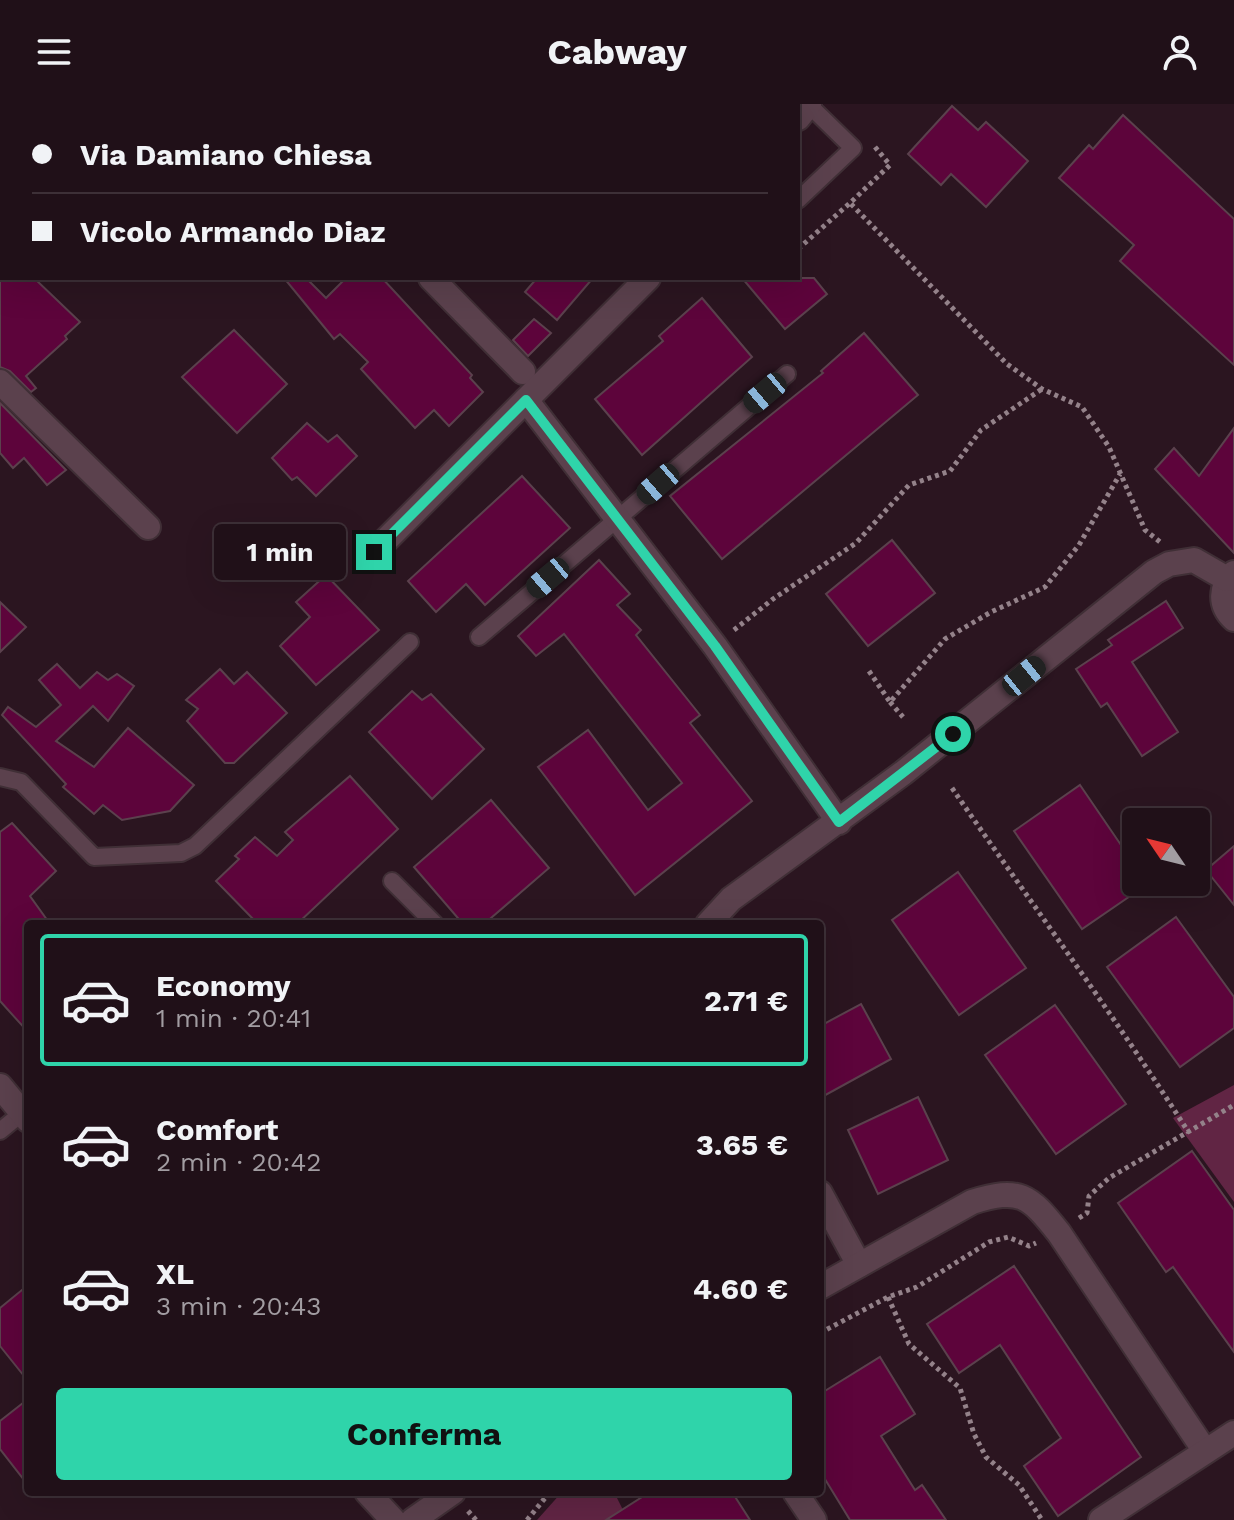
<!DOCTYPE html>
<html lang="it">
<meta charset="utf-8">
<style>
:root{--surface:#201018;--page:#2d1e25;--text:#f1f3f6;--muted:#a29da2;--line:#3d3037;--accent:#2fd4aa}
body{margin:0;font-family:"Work Sans",sans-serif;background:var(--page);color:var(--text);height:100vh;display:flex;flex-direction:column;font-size:30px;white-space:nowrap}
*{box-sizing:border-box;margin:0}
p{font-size:26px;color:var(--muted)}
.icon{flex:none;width:44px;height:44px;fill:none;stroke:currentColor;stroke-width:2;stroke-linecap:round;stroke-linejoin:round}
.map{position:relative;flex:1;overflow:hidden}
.details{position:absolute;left:24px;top:816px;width:800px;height:576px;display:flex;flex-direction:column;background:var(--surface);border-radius:8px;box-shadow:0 8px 32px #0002,0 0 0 2px var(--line)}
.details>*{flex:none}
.hud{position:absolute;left:0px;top:0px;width:800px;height:176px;box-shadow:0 8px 32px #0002,0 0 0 2px var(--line);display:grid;align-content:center;height:176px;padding:0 32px;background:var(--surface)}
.needle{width:52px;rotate:305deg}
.fabs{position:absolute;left:1122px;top:704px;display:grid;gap:16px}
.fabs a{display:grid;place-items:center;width:88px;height:88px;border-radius:8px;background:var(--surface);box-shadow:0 8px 32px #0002,0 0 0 2px var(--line);font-size:40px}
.end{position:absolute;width:36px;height:36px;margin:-18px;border:10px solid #2fd4aa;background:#111;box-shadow:0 0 0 4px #111}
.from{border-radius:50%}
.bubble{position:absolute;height:56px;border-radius:8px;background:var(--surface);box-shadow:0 8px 32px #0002,0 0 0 2px var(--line);font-size:26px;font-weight:700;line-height:56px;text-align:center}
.car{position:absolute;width:24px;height:48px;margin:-24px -12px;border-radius:10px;box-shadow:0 0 6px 2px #0007;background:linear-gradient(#222 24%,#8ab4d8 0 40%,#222 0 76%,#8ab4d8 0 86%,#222 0)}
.hud b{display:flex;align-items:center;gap:28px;height:76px;font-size:30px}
.hud b+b{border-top:2px solid var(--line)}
.hud i{width:20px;height:20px;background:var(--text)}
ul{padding:14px 0 0;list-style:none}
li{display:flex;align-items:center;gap:24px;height:132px;margin:0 16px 12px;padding:0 16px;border:4px solid transparent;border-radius:8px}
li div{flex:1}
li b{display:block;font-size:30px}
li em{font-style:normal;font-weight:700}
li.current{border-color:var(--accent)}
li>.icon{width:72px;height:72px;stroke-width:1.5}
.button{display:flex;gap:16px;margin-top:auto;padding:16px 32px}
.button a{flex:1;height:92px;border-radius:8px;background:var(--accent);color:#111;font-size:32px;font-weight:700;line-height:92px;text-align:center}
header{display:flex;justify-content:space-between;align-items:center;height:104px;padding:0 32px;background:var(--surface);font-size:36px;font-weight:700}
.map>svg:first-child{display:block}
.green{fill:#612544}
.building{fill:#5d043b;stroke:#5b414d;stroke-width:2}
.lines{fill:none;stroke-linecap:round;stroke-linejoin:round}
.lane-casing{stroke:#402f36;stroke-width:20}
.street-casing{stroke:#402f36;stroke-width:28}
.path{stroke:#94828a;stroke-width:5;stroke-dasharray:4 4;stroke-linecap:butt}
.lane{stroke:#5b414d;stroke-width:16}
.street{stroke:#5b414d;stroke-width:24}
.route{stroke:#2fd4aa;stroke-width:10}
</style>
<header><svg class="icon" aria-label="menu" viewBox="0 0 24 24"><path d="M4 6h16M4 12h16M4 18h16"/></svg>Cabway<svg class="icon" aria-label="person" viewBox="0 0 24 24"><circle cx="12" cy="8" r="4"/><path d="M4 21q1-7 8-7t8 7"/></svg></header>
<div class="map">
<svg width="1234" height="1416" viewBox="0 0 1234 1416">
<rect width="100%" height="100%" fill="#2b1520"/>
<!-- green -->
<g class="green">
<path d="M 1234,981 L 1234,1098 L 1173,1014 Z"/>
<path d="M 562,1388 L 614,1388 L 628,1416 L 537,1416 Z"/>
</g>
<!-- building -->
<g class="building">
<path d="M 952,2 L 978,26 L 986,18 L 1028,57 L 986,103 L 951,70 L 941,81 L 908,50 Z"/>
<path d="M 1123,11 L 1234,115 L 1234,261 L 1120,157 L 1134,141 L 1059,74 L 1089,41 L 1093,45 Z"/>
<path d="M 0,174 L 34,174 L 80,218 L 65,232 L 67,235 L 26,272 L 36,284 L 31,288 L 10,267 L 0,263 Z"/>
<path d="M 284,174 L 306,174 L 326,194 L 346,174 L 382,174 L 472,271 L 470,274 L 483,288 L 449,322 L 434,306 L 415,324 L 361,265 L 368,258 L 340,230 L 334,235 Z"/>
<path d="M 537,174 L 593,174 L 557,216 L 525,188 Z"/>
<path d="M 742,174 L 814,174 L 827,190 L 785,225 Z"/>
<path d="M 702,194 L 752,253 L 642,351 L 595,295 L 663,237 L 659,232 Z"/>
<path d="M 534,215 L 551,229 L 528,252 L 513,236 Z"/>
<path d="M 234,226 L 287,280 L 237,329 L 182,273 Z"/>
<path d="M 864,229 L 918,291 L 722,455 L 670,392 L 823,269 L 821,267 Z"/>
<path d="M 0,299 L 66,366 L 47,381 L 24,354 L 13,364 L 0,349 Z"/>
<path d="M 307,319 L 328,338 L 337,331 L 357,352 L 316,392 L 297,373 L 292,376 L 272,354 Z"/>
<path d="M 1234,324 L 1234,449 L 1155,365 L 1174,344 L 1199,372 Z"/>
<path d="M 522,372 L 570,424 L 485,501 L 466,480 L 436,508 L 408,477 Z"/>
<path d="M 892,436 L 935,489 L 868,542 L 826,490 Z"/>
<path d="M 599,456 L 630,490 L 617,501 L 641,526 L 636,531 L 700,611 L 690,619 L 752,697 L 635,791 L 538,663 L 588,626 L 648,706 L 682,679 L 564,530 L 536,552 L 518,532 Z"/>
<path d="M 326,471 L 379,526 L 316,581 L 280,542 L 310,513 L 296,498 Z"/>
<path d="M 1166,497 L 1183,524 L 1132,558 L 1178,628 L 1142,652 L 1107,599 L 1101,603 L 1076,565 L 1112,541 L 1108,536 Z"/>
<path d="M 0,498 L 26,523 L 0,548 Z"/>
<path d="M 57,560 L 80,584 L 97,568 L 108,576 L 117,570 L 134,582 L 108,617 L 93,602 L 56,637 L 94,663 L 128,624 L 194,681 L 170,707 L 122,716 L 103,701 L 94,710 L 63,683 L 66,680 L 2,611 L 8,603 L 36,623 L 61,601 L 39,576 Z"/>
<path d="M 220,565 L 234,580 L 247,568 L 287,609 L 234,659 L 225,659 L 187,617 L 198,605 L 186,596 Z"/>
<path d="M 412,587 L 422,596 L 431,590 L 484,645 L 432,695 L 369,628 Z"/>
<path d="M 350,672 L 398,725 L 297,820 L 258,820 L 216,777 L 239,755 L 235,752 L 255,733 L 277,752 L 293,736 L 285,728 Z"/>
<path d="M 1080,681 L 1136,763 L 1136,788 L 1082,825 L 1014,727 Z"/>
<path d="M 491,696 L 549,764 L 484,820 L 463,820 L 414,763 Z"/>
<path d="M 12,719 L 56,767 L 30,792 L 50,820 L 28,820 L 28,928 L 0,897 L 0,728 Z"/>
<path d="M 1234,742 L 1234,801 L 1206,766 Z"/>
<path d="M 958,768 L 1026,864 L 959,911 L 892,816 Z"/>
<path d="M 1176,813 L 1234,893 L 1234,924 L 1180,963 L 1107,863 Z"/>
<path d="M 861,900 L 891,955 L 820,994 L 820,922 Z"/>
<path d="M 1055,901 L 1126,1000 L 1056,1050 L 985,951 Z"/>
<path d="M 918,993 L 948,1056 L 878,1090 L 848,1026 Z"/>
<path d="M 1192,1047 L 1234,1106 L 1234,1248 L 1173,1163 L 1166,1168 L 1118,1099 Z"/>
<path d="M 1014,1162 L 1141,1353 L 1058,1412 L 1024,1362 L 1061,1334 L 1000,1241 L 959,1269 L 927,1220 Z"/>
<path d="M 28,1181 L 28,1277 L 0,1242 L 0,1204 Z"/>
<path d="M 880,1253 L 915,1310 L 881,1332 L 915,1386 L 922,1381 L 946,1416 L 850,1416 L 820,1367 L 820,1290 Z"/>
<path d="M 28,1295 L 28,1381 L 0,1345 L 0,1317 Z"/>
<path d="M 650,1388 L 732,1388 L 750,1416 L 606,1416 Z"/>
</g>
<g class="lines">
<defs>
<g id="lane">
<path d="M 798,96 L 853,44 L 809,1"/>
<path d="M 479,533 L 787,270"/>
<path d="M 0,673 L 21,678 L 94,753 L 181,749 L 195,742 L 410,538"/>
<path d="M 392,777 L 435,820"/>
<path d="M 0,1027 L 22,1009"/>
</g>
<g id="street">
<path d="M 260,0 L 262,2"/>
<path d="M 493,0 L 495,2"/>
<path d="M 798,14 L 809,0"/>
<path d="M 431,174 L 523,268"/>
<path d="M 0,278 L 148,423"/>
<path d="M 526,296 L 715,542 L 839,718"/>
<path d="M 374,448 L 648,174"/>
<path d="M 1234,469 C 1220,483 1219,501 1234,515"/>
<path d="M 708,820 L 731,795 L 903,669 L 1154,468 L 1169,460 L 1194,456 L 1227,475"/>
<path d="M 0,982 L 28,1016"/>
<path d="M 820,1089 L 859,1161"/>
<path d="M 820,1183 L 972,1098 C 1020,1083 1029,1091 1059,1129 L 1205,1347"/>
<path d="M 367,1388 L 393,1416"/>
<path d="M 795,1388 L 814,1416"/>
<path d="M 413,1416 L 453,1388"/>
<path d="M 1101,1416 L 1234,1329"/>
</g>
</defs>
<!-- lane casing -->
<use href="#lane" class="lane-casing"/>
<!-- street casing -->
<use href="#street" class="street-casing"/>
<!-- path -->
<g class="path">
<path d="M 875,43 L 890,61 L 850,99 L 1007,260 L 1042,285 L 1082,303 L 1109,343 L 1145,426 L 1160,438"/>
<path d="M 798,145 L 850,99"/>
<path d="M 734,526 L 773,495 L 856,439 L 909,381 L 950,367 L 981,326 L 1042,285"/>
<path d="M 869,567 L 890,598 L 945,535 L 991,508 L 1045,483 L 1079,441 L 1120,370"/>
<path d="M 890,598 L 903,613"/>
<path d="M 952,684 C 1031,799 1114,911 1189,1029"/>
<path d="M 1079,1114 L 1087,1109 L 1089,1092 L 1109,1074 L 1234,1001"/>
<path d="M 888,1193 L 909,1240 L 960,1284 L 974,1330 L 986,1353 L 1019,1381 L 1042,1416"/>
<path d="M 820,1229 L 888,1193 L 917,1183 L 989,1138 L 1008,1133 L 1029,1142 L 1036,1139"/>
<path d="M 468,1407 L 476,1416"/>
<path d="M 527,1416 L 550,1388"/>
</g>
<!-- lane -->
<use href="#lane" class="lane"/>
<!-- street -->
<use href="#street" class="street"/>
</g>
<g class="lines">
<!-- route -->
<path class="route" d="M 374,448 L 526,296 L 715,542 L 839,718 L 953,630"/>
</g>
</svg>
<div class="fabs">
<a><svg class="needle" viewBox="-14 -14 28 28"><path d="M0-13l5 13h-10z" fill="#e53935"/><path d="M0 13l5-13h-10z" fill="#a29da2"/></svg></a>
</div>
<i class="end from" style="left:953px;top:630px"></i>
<i class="end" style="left:374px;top:448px"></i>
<div class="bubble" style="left:214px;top:420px;width:132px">1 min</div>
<i class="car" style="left:765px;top:289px;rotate:230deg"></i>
<i class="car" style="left:658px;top:380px;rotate:229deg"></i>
<i class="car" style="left:548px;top:474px;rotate:230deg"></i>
<i class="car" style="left:1024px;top:572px;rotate:51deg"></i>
<div class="hud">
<b><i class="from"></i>Via Damiano Chiesa</b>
<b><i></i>Vicolo Armando Diaz</b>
</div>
<section class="details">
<ul>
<li class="current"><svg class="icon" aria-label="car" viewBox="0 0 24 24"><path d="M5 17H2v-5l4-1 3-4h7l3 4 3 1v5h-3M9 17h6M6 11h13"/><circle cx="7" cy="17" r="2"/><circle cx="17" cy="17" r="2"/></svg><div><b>Economy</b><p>1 min · 20:41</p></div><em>2.71 €</em></li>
<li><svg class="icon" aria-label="car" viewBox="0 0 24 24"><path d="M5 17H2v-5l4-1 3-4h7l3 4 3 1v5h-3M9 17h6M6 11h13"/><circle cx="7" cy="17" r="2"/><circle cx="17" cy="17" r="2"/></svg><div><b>Comfort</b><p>2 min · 20:42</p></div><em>3.65 €</em></li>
<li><svg class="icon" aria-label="car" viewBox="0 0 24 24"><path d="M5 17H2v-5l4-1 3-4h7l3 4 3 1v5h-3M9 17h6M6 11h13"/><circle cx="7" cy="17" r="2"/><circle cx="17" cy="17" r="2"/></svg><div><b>XL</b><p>3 min · 20:43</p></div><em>4.60 €</em></li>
</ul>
<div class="button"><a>Conferma</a></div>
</section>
</div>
